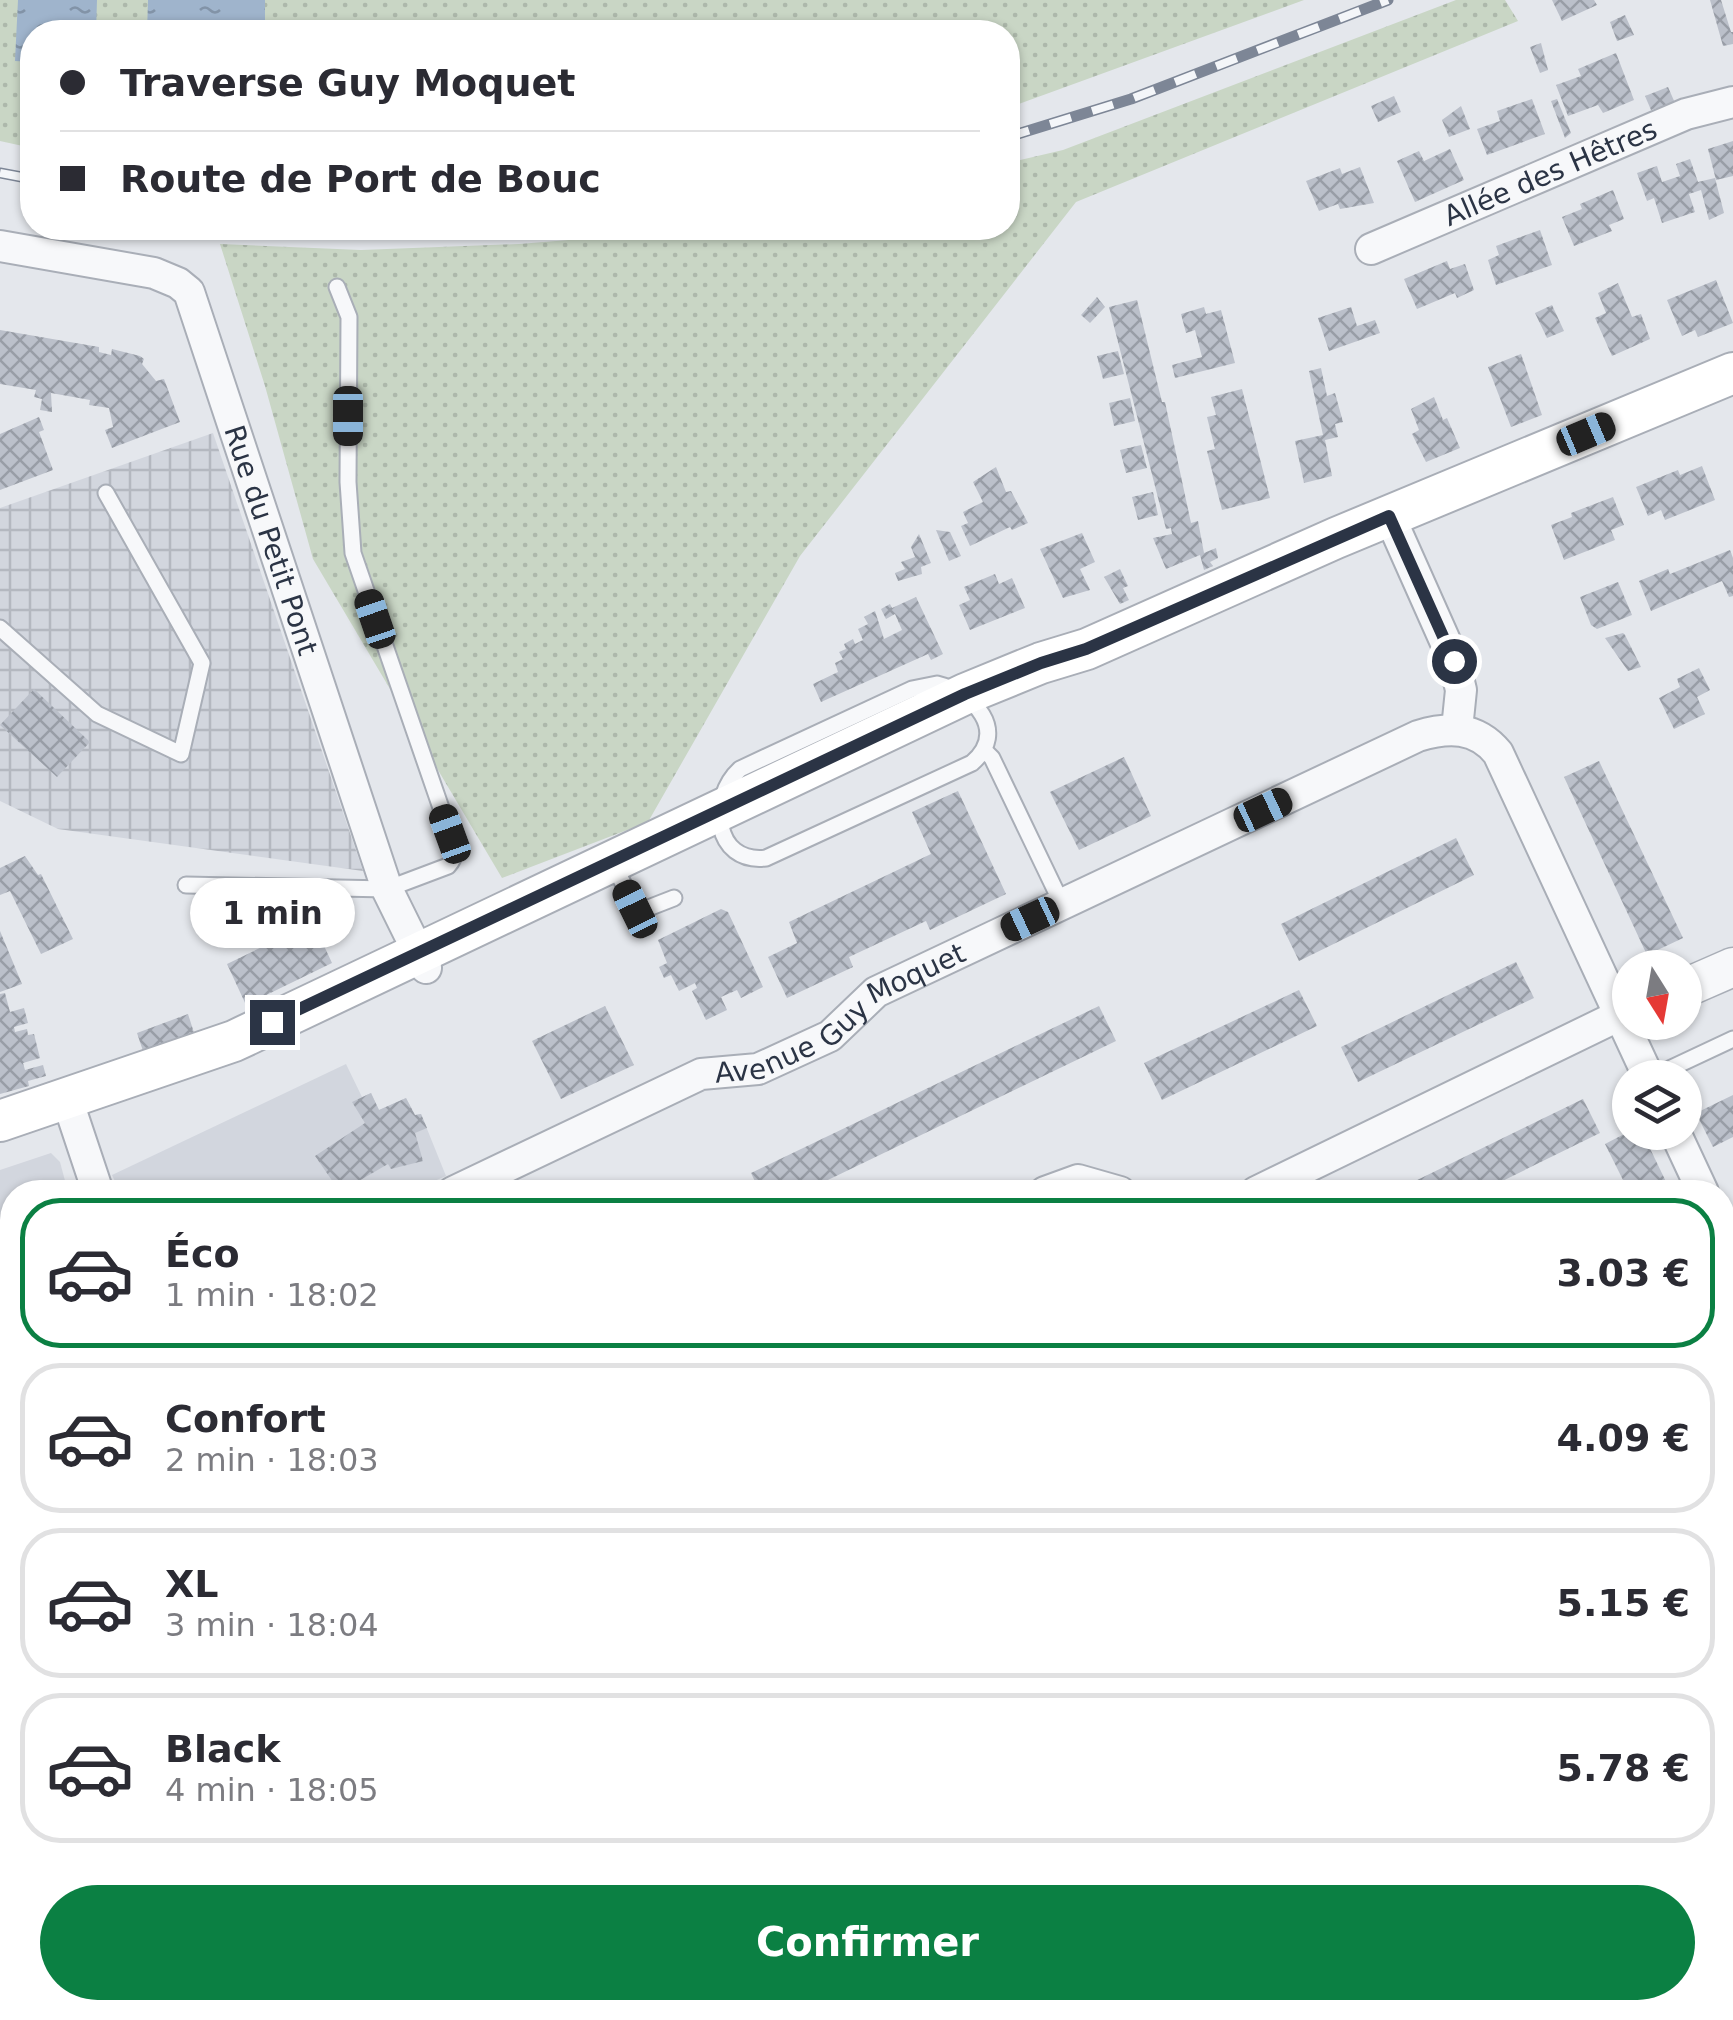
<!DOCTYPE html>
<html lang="fr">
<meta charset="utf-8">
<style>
:root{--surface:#fff;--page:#f2f2f3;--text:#2b2b33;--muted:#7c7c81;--line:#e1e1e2;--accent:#0b8043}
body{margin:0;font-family:"DejaVu Sans",sans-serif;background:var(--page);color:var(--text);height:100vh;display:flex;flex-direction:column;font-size:38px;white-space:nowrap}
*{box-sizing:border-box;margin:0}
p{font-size:32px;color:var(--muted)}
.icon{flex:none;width:55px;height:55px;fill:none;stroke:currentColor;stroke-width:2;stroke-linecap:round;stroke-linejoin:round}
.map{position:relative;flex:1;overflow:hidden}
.panel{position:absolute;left:0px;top:1180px;width:1735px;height:840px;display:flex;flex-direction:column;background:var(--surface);border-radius:40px 40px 0 0;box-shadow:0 2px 8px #0004}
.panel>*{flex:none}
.banner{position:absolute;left:20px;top:20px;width:1000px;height:220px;border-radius:40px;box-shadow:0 2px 8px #0004;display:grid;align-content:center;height:220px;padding:0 40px;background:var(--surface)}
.needle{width:65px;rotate:169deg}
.tools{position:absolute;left:1612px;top:950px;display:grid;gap:20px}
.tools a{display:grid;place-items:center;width:90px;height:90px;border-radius:50%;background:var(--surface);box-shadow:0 2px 8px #0004;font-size:50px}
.end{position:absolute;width:45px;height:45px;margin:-22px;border:12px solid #2b3445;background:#fff;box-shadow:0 0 0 5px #fff}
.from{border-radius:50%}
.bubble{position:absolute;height:70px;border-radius:35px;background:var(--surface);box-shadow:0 2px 8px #0004;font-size:32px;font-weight:600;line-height:70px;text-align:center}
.car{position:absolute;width:30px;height:60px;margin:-30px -15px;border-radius:12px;box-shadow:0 0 8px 2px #0007;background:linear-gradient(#222 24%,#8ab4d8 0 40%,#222 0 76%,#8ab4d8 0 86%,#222 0)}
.banner b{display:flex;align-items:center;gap:35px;height:95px;font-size:38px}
.banner b+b{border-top:2px solid var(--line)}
.banner i{width:25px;height:25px;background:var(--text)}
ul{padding:18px 0 0;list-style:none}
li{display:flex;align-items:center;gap:30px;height:150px;margin:0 20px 15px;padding:0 20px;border:5px solid var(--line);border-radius:40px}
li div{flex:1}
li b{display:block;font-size:38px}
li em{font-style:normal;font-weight:600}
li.selected{border-color:var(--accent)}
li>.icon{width:90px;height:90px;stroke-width:1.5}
.primary-button{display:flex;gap:20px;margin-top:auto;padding:20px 40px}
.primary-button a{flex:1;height:115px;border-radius:60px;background:var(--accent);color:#fff;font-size:40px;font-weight:600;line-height:115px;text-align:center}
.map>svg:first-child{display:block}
.built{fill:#d2d6de}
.industrial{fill:url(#industrial-grid)}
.grass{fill:url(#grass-dots)}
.water{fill:url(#water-ripples)}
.building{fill:url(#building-cross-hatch)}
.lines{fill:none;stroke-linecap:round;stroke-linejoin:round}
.service-casing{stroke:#a9aeb7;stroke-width:19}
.minor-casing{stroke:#a9aeb7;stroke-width:34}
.tertiary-casing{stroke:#a9aeb7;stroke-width:41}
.secondary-casing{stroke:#a9aeb7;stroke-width:44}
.trunk-casing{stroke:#8b94a3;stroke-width:51}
.service{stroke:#f7f8fa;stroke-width:15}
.minor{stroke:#f7f8fa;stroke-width:30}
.tertiary{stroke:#f7f8fa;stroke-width:38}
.secondary{stroke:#fff;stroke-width:40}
.trunk{stroke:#fff;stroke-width:48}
.rail-casing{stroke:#7d8696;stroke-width:11}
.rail{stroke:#f4f6f9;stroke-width:8;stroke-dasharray:22;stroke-linecap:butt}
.route{stroke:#2b3445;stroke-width:12}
.labels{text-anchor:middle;stroke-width:8;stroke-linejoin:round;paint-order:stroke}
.street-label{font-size:28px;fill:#2b3445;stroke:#f4f6f9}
</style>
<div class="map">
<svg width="1733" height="2020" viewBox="0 0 1733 2020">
<defs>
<pattern id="industrial-grid" width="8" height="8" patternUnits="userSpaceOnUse" patternTransform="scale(2.5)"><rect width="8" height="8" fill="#d2d6de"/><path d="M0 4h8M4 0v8" fill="none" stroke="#b4b8c0"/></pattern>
<pattern id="grass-dots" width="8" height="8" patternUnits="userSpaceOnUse" patternTransform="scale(2.5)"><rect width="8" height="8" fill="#c9d6c5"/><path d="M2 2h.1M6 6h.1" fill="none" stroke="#adb8ab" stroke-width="1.8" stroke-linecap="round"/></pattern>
<pattern id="water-ripples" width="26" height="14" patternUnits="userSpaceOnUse" patternTransform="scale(2.5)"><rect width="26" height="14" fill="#9fb4cc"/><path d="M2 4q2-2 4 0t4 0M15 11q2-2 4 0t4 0" fill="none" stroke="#8293a7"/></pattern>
<pattern id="building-cross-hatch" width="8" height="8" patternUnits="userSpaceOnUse" patternTransform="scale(2.5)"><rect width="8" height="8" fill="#bbc0ca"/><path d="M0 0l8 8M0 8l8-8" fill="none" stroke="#989da6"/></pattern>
</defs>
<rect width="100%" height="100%" fill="#e4e7ec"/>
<!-- built -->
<g class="built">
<path d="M 346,1064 L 362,1097 L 371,1093 L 379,1110 L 406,1098 L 415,1115 L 421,1114 L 446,1176 L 409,1192 L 120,1192 L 112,1175 Z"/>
<path d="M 51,1153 L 60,1162 L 68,1192 L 12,1192 L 12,1679 L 0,1677 L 0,1170 Z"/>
</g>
<!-- industrial -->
<path class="industrial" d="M 213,433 L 363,871 L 58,829 L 0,801 L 0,508 Z"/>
<!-- grass -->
<g class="grass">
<path d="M 0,0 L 1304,0 L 1008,108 L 1008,32 L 32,32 L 32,148 L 0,141 Z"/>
<path d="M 1456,0 L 1505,0 L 1518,21 L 1076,202 L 800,556 L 648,822 L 502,878 L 313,559 L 265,386 L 220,244 L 361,250 L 519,244 L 717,228 L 1008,228 L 1008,163 L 1063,150 Z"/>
</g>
<!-- water -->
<g class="water">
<path d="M 18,0 L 97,0 L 96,32 L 32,32 L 32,62 L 15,61 Z"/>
<path d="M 148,0 L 265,0 L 265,32 L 147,32 Z"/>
</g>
<!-- building -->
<g class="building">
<path d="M 1552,0 L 1594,0 L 1597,5 L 1562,21 Z"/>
<path d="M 1710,0 L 1721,0 L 1731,32 L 1733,32 L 1733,44 L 1723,46 Z"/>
<path d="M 1625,15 L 1634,35 L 1617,41 L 1610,22 Z"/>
<path d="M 1541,43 L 1548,70 L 1540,73 L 1530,47 Z"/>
<path d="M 1616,53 L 1634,100 L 1603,113 L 1598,105 L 1568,116 L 1556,85 L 1581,76 L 1578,69 Z"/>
<path d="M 1668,87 L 1675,103 L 1651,110 L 1645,96 Z"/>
<path d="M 1394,96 L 1401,112 L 1378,122 L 1371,106 Z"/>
<path d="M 1532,99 L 1545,134 L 1487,155 L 1477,129 L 1500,121 L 1497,111 Z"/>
<path d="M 1557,99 L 1571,133 L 1565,138 L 1551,101 Z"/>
<path d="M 1461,106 L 1470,129 L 1449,137 L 1442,120 Z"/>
<path d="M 1733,141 L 1733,176 L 1716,180 L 1708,149 Z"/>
<path d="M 1450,149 L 1464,180 L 1415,202 L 1397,161 L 1419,151 L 1424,161 Z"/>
<path d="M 1690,159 L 1698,182 L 1715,178 L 1724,213 L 1709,220 L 1701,190 L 1689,194 L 1695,212 L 1662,223 L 1654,198 L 1647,201 L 1637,173 L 1657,166 L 1662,182 L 1680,176 L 1676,164 Z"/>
<path d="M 1360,167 L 1374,203 L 1340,209 L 1338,204 L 1319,211 L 1306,181 L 1340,168 L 1342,174 Z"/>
<path d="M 1613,190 L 1624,219 L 1609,225 L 1612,231 L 1574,246 L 1562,217 L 1582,209 L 1580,204 Z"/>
<path d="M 1540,230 L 1552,265 L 1496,285 L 1488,260 L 1499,255 L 1496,246 Z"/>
<path d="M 1447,261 L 1450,269 L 1465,264 L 1474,290 L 1457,298 L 1455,293 L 1417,309 L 1404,279 Z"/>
<path d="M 1716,280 L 1733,323 L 1698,337 L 1695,330 L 1682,336 L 1667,300 Z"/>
<path d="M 1618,283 L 1632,317 L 1641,314 L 1650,339 L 1612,356 L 1595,318 L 1606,313 L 1598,293 Z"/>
<path d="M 1097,297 L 1105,307 L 1090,323 L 1081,315 Z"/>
<path d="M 1137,300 L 1162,402 L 1165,402 L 1191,523 L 1198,521 L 1204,553 L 1216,548 L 1218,558 L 1210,562 L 1213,566 L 1204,570 L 1200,555 L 1166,569 L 1153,538 L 1172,534 L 1171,528 L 1166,529 L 1109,307 Z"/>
<path d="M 1552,305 L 1564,331 L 1547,338 L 1535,313 Z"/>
<path d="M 1204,307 L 1206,314 L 1221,310 L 1235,363 L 1175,378 L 1172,365 L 1202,357 L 1195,330 L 1186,333 L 1181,314 Z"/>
<path d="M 1351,307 L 1357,326 L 1375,320 L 1380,333 L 1329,351 L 1318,318 Z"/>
<path d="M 0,330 L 99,347 L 99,352 L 111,355 L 112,349 L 140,356 L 144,359 L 142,364 L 156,381 L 164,379 L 180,422 L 112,448 L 105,430 L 113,427 L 109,408 L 89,405 L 90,400 L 51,393 L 52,412 L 40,410 L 42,399 L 34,397 L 36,390 L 0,384 Z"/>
<path d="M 1118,351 L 1124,374 L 1103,379 L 1097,356 Z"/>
<path d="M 1521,354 L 1542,415 L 1511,427 L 1488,367 Z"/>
<path d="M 1321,368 L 1327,396 L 1335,393 L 1343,422 L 1335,424 L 1338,437 L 1325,440 L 1332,476 L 1304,483 L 1295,441 L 1323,435 L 1309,371 Z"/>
<path d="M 1242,389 L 1270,498 L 1222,510 L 1207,451 L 1215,449 L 1207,417 L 1216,415 L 1211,397 Z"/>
<path d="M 1434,397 L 1443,420 L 1447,418 L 1460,448 L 1426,462 L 1412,434 L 1419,430 L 1411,409 Z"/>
<path d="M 1130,398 L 1135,421 L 1114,426 L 1109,403 Z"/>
<path d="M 39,417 L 44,430 L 39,432 L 53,470 L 0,490 L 0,434 Z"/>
<path d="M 1141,445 L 1147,468 L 1126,473 L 1120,450 Z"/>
<path d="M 1702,466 L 1715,500 L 1665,520 L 1661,510 L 1648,516 L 1636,487 L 1678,470 L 1680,475 Z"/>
<path d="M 996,467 L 1006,492 L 1011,491 L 1028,523 L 1012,530 L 1010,527 L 970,546 L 961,526 L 968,523 L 963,512 L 983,502 L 973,482 Z"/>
<path d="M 1153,492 L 1158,515 L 1138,520 L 1132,497 Z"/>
<path d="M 1613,497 L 1624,525 L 1611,530 L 1615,540 L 1564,560 L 1551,525 L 1572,517 L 1571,513 Z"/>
<path d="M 936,530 L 950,532 L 961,556 L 949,561 Z"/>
<path d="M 1082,533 L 1095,562 L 1080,569 L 1090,590 L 1063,598 L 1040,549 Z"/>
<path d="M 919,534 L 931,563 L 921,567 L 922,574 L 898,581 L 895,573 L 905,569 L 901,562 L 915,557 L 911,547 Z"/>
<path d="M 1730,550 L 1733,558 L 1733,596 L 1729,597 L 1722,581 L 1651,611 L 1639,581 L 1668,569 L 1670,574 Z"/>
<path d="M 1120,569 L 1128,586 L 1123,588 L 1129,600 L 1120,604 L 1104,577 Z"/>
<path d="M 995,574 L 999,584 L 1012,578 L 1025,608 L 970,630 L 959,605 L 970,600 L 964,587 Z"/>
<path d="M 1618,582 L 1632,615 L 1597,629 L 1591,625 L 1580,597 Z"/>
<path d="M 916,597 L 943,654 L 931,660 L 928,654 L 821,702 L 813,684 L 838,672 L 835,663 L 843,659 L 839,652 L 846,649 L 844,644 L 853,639 L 855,644 L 863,640 L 858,629 L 868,624 L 864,617 L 875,611 L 884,639 L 902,630 L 895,614 L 886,619 L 881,609 L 890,604 L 892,608 Z"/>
<path d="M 1623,633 L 1625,635 L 1641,667 L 1628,671 L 1605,638 Z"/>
<path d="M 1699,668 L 1710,690 L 1697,697 L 1705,714 L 1674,729 L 1659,698 L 1680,687 L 1677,679 Z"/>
<path d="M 34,689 L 90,742 L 57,777 L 0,725 Z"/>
<path d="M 1124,757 L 1151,816 L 1079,850 L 1050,792 Z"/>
<path d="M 1599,761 L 1683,938 L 1647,955 L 1564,777 Z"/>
<path d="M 958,791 L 1006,894 L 930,930 L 926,921 L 849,957 L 853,967 L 787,998 L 768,957 L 797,943 L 789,922 L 931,854 L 912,812 Z"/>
<path d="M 1456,838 L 1474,875 L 1299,961 L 1281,924 Z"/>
<path d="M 25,856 L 38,875 L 41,874 L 73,939 L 41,954 L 10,891 L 0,895 L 0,868 Z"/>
<path d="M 721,909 L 728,912 L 763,987 L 741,998 L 737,990 L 721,997 L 727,1010 L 706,1020 L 692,991 L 697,988 L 695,983 L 679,991 L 671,975 L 664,978 L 659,967 L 667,963 L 658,940 Z"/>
<path d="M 313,922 L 332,963 L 246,1005 L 227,964 L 264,946 L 257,929 L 269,924 L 277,940 Z"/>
<path d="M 0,931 L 22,984 L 0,992 Z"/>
<path d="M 1516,962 L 1534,998 L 1358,1082 L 1341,1047 Z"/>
<path d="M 1299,990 L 1317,1026 L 1162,1100 L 1144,1063 Z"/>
<path d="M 5,993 L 10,1012 L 24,1008 L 28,1023 L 14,1027 L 15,1032 L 27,1029 L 28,1035 L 34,1034 L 40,1058 L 23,1063 L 25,1070 L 43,1065 L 46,1076 L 28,1081 L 29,1086 L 0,1094 L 0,994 Z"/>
<path d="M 605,1006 L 634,1065 L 561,1099 L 532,1041 Z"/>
<path d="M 1099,1006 L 1116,1041 L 803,1192 L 760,1192 L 751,1173 Z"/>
<path d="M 188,1014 L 196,1039 L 145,1057 L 137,1033 Z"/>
<path d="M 371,1093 L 379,1110 L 406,1098 L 415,1115 L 421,1114 L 427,1128 L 415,1133 L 423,1161 L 391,1169 L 388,1164 L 340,1192 L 315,1156 L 365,1123 L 352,1102 Z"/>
<path d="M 1733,1095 L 1733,1137 L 1713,1147 L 1696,1113 Z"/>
<path d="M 1583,1099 L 1600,1133 L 1480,1192 L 1411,1192 L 1407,1185 Z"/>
<path d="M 1630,1131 L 1642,1132 L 1671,1192 L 1629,1192 L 1605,1144 Z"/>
<path d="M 1722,1297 L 1733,1318 L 1733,1370 L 1722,1375 Z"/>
<path d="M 11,1443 L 12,1483 L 0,1487 L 0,1447 Z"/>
<path d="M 1733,1476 L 1733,1525 L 1722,1530 L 1722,1481 Z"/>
<path d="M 12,1566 L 12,1604 L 0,1609 L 0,1570 Z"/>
<path d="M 259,2008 L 282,2008 L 285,2020 L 255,2020 L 260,2016 Z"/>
<path d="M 368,2008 L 389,2008 L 391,2020 L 369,2020 Z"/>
<path d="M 490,2008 L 511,2008 L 514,2020 L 455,2020 L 454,2015 Z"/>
<path d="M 571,2008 L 639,2008 L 644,2018 L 573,2020 Z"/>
<path d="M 906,2008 L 975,2008 L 979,2019 L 908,2020 L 902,2009 Z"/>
<path d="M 1349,2008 L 1387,2008 L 1389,2020 L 1351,2020 Z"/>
</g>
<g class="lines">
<defs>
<g id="service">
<path d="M 0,628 L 97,714 L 181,754 L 202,663 L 106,493"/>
<path d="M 937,684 C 974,693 1009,731 972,763 L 766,858 C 713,864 708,798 740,769 L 912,689 Z"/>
<path d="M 984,750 L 992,758 L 1062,904"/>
<path d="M 612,862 L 638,912 L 674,898"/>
<path d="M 186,885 L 387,889 L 448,866 C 458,855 454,847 450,834 L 353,553 L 348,482 L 349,317 L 337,287"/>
<path d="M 1650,1078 L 1733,1039"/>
<path d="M 145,2008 L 148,2020"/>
<path d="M 359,2008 L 361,2020"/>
</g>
<g id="minor">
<path id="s1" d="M 0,246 L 154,273 L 178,283 L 189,292 L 387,889 L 426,968"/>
<path id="s2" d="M 1371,249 L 1686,114 L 1733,102"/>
<path d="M 1389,515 L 1454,661 L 1461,690 L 1457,729"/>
<path d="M 67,1099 L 98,1192"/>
<path d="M 1675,1132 L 1703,1192"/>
<path id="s3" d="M 453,1192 L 701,1074 L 758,1069 L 830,1036 L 876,992 L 1418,736 C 1448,727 1476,726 1498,753 L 1649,1078"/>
<path d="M 1045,1192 L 1078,1180 L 1120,1192"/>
<path d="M 1256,1192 L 1620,1015"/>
<path d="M 1722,1235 L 1733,1258"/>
<path d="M 1722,1396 L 1733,1391"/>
<path d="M 1722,1562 L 1733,1557"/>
<path d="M 437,2008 L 439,2020"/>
<path d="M 1026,2008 L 1032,2020"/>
<path d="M 1453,2008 L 1455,2020"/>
<path d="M 1674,2008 L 1675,2020"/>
</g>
<g id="tertiary">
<path d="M 1685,988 L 1733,967"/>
<path d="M 1620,1015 L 1630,1011"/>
<path d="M 0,1874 L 12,1874"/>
<path d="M 1722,1960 L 1733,1959"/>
</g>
<path id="secondary" d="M 0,1121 L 234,1041 L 965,694 L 1041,663 L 1087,649 L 1336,538 L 1733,373"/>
<g id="trunk">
<path d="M 1722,1727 L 1733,1727"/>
<path d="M 1722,1776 L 1733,1775"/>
<path d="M 0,1804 L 12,1805"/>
</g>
</defs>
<!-- service casing -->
<use href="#service" class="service-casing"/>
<!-- minor casing -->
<use href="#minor" class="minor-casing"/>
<!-- tertiary casing -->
<use href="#tertiary" class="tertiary-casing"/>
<!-- secondary casing -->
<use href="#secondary" class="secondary-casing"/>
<!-- trunk casing -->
<use href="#trunk" class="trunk-casing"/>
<!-- service -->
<use href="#service" class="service"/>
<!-- minor -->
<use href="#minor" class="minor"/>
<!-- tertiary -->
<use href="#tertiary" class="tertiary"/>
<!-- secondary -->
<use href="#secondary" class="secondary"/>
<!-- trunk -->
<use href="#trunk" class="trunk"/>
<defs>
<g id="rail">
<path d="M 1008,137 L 1131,99 L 1388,0"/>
<path d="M 0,173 L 32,179"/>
</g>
</defs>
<!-- rail casing -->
<use href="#rail" class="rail-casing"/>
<!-- rail -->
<use href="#rail" class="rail"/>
</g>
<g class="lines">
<!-- route -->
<path class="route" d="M 272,1022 L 965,694 L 1041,663 L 1086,649 L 1389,516 L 1454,661"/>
</g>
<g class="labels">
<!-- street labels -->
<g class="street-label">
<text dy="10" stroke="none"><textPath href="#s2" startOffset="195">Allée des Hêtres</textPath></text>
<text dy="10" stroke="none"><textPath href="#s1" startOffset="458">Rue du Petit Pont</textPath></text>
<text dy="10" stroke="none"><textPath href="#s3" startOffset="430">Avenue Guy Moquet</textPath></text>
</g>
</g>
</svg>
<div class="tools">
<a><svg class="needle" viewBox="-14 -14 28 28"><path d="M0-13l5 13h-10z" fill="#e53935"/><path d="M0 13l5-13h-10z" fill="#7c7c81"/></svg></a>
<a><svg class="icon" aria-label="layers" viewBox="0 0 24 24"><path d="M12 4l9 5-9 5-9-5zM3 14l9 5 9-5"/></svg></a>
</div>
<i class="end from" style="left:1454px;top:661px"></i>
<i class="end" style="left:272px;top:1022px"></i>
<div class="bubble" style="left:190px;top:878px;width:165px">1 min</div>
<i class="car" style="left:348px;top:416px;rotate:180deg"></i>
<i class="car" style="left:1586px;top:434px;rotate:67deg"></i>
<i class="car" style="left:375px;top:619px;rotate:341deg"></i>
<i class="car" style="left:1263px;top:810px;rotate:65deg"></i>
<i class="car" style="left:450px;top:834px;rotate:340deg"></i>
<i class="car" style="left:635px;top:909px;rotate:334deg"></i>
<i class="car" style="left:1030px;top:919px;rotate:245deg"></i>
<div class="banner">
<b><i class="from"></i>Traverse Guy Moquet</b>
<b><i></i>Route de Port de Bouc</b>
</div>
<section class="panel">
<ul>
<li class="selected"><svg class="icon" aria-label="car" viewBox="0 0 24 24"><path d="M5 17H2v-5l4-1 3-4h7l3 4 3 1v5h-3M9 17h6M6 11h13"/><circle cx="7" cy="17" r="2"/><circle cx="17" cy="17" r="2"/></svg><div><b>Éco</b><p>1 min · 18:02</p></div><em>3.03 €</em></li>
<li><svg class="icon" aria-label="car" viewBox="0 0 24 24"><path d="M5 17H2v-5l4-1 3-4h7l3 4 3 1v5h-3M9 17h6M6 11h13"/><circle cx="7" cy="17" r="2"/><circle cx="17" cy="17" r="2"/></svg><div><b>Confort</b><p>2 min · 18:03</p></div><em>4.09 €</em></li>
<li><svg class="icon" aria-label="car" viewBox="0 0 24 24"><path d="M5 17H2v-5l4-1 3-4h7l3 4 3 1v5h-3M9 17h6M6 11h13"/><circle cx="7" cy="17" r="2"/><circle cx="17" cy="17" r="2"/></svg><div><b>XL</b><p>3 min · 18:04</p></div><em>5.15 €</em></li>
<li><svg class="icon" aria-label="car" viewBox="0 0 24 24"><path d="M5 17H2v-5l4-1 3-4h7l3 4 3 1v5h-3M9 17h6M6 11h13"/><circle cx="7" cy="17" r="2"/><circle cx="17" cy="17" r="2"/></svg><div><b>Black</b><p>4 min · 18:05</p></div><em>5.78 €</em></li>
</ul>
<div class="primary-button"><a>Confirmer</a></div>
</section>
</div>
